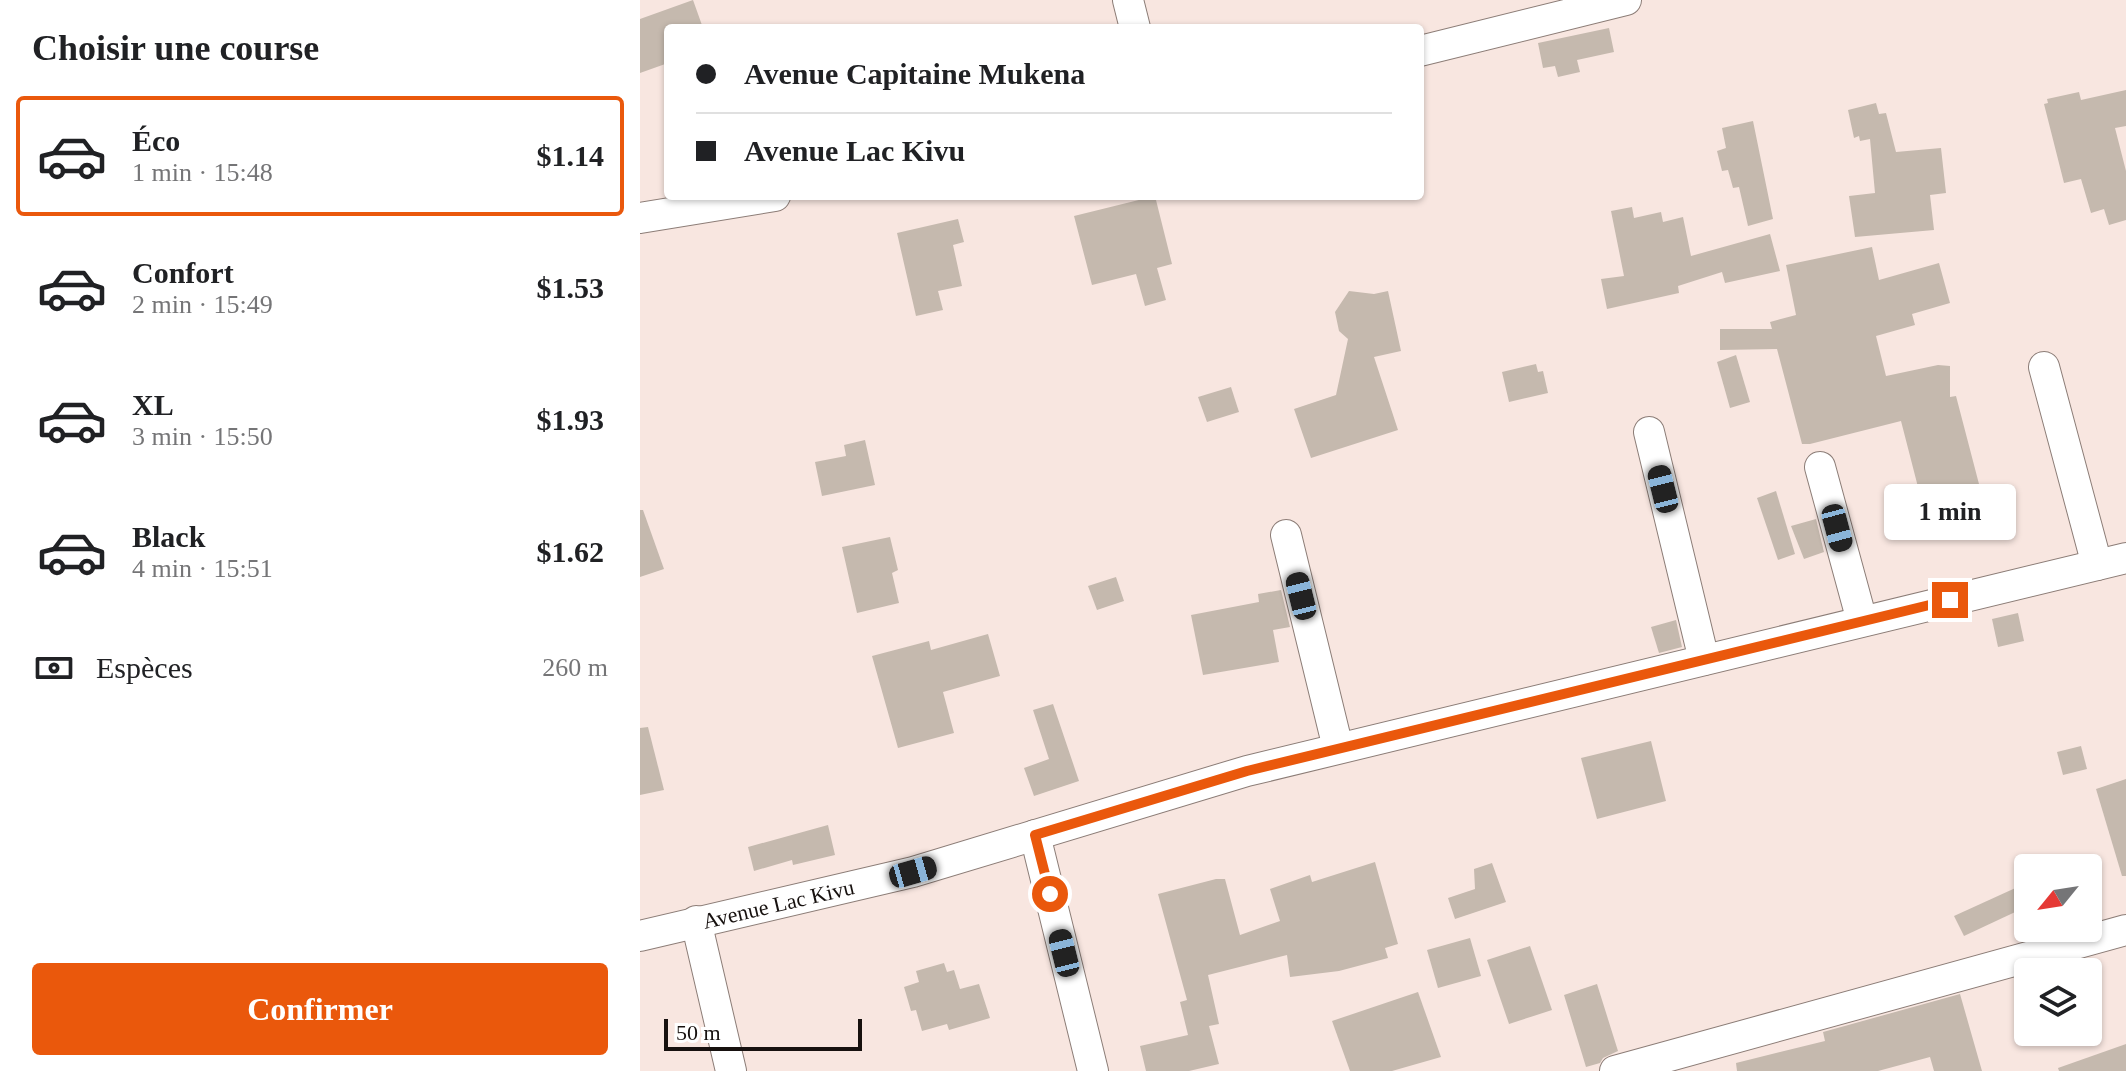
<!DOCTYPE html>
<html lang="fr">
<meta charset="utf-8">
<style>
:root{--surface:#fff;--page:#f6f6f6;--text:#202124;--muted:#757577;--line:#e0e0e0;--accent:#ea580c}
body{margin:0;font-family:Georgia,serif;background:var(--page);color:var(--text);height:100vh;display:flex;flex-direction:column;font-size:30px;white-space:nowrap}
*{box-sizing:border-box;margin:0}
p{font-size:26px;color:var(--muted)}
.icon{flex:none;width:44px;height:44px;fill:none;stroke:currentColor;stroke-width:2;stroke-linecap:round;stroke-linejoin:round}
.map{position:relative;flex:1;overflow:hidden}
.panel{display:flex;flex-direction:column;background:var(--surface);width:640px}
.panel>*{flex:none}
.banner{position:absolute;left:24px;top:24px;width:760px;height:176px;border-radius:8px;box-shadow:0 2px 6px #0004;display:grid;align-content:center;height:176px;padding:0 32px;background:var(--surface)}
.needle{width:52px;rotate:240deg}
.fabs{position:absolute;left:1374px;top:854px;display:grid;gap:16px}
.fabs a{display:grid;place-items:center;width:88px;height:88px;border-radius:8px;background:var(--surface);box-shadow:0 2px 6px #0004;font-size:40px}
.scale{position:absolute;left:24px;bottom:20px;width:198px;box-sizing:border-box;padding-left:8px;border:4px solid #17110f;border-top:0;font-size:22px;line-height:28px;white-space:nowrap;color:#17110f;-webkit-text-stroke:6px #fff;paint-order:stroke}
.end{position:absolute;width:36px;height:36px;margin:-18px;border:10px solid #ea580c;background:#fff;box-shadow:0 0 0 4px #fff}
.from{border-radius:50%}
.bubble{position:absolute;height:56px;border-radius:8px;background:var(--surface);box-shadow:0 2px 6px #0004;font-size:26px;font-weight:600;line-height:56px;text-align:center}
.car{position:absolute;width:24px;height:48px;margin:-24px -12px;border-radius:10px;box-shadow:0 0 6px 2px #0007;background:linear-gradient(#222 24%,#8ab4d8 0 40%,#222 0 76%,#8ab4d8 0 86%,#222 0)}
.banner b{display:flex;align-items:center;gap:28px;height:76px;font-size:30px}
.banner b+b{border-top:2px solid var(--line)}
.banner i{width:20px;height:20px;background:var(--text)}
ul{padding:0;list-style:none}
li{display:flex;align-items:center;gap:24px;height:120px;margin:0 16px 12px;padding:0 16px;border:4px solid transparent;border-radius:8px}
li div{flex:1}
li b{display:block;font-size:30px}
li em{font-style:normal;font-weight:600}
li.current{border-color:var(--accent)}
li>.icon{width:72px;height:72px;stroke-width:1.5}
h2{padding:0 32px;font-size:36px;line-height:96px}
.pay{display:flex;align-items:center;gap:20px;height:88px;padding:0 32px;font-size:30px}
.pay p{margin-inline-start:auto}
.cta{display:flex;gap:16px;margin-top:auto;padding:16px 32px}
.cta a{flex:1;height:92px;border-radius:8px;background:var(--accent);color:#fff;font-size:32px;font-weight:600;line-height:92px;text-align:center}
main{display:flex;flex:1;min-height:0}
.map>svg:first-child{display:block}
.building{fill:#c5b9ae}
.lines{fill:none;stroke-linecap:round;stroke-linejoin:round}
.minor-casing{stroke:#8c7d77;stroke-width:32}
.minor{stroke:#fff;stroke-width:30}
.route{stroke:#ea580c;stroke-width:10}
.labels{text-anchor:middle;stroke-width:7;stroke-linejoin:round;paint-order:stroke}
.street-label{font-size:22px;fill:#17110f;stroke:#fff}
</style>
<main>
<section class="panel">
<h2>Choisir une course</h2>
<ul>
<li class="current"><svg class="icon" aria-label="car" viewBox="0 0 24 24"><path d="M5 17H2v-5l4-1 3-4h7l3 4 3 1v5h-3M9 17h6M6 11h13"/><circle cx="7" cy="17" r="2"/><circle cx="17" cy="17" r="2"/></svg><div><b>Éco</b><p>1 min · 15:48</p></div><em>$1.14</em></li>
<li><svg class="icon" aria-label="car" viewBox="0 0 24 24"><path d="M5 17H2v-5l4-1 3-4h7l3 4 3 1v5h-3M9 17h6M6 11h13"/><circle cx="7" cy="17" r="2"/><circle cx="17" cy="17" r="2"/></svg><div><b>Confort</b><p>2 min · 15:49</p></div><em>$1.53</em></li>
<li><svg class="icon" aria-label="car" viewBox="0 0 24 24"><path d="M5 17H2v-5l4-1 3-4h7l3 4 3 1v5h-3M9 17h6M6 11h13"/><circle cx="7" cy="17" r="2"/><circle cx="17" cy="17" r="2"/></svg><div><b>XL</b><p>3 min · 15:50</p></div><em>$1.93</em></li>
<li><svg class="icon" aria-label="car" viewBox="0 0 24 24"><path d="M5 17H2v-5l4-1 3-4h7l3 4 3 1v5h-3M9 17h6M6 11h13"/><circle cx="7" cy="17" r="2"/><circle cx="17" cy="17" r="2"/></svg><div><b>Black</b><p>4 min · 15:51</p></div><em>$1.62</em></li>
</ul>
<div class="pay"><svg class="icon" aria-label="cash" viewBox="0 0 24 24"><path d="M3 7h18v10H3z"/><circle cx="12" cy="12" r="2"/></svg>Espèces<p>260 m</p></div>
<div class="cta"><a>Confirmer</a></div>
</section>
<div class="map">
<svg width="1486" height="1071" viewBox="0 0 1486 1071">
<rect width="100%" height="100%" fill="#f8e6e0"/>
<!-- building -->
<g class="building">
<path d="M 53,0 L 63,28 L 28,28 L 28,63 L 0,73 L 0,19 Z"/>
<path d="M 969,28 L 974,52 L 937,60 L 940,72 L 918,77 L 915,66 L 903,68 L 898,43 Z"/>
<path d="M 1486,90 L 1486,126 L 1475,128 L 1486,171 L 1486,220 L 1469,225 L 1464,209 L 1451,213 L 1441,179 L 1424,183 L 1404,104 L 1408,103 L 1407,99 L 1439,92 L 1441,100 Z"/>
<path d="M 1236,103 L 1239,114 L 1246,113 L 1256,152 L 1301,148 L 1306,193 L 1290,195 L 1294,230 L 1215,237 L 1209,196 L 1235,193 L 1230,139 L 1220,141 L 1219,136 L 1214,138 L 1208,110 Z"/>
<path d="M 1113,121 L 1133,219 L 1108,226 L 1099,187 L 1093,188 L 1088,170 L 1082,171 L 1077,151 L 1086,148 L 1082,128 Z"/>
<path d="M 515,196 L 532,264 L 517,268 L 526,300 L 505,306 L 496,274 L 452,285 L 434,216 Z"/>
<path d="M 992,207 L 994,218 L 1021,212 L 1023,222 L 1043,217 L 1051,256 L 1130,234 L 1140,271 L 1085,283 L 1082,272 L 1038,286 L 1039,293 L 967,309 L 961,279 L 984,276 L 971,211 Z"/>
<path d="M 318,219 L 324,242 L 313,245 L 322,286 L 298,291 L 303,310 L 276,316 L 257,233 Z"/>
<path d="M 1232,247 L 1239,280 L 1299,263 L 1310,303 L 1272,314 L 1275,325 L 1236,336 L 1246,376 L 1298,365 L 1310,366 L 1310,397 L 1316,396 L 1345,507 L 1287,522 L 1261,421 L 1170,444 L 1162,444 L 1137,349 L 1080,350 L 1080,329 L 1132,329 L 1130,322 L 1156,315 L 1146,265 Z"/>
<path d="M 709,291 L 734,294 L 748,291 L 761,351 L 734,357 L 758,430 L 671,458 L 654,409 L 696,395 L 708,339 L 699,331 L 695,312 Z"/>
<path d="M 1096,355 L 1110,402 L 1090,408 L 1077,362 Z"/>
<path d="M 896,364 L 898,372 L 903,371 L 908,393 L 869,402 L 862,372 Z"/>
<path d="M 591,387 L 599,412 L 567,422 L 558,397 Z"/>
<path d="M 225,440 L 235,485 L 182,496 L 175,462 L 206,456 L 204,445 Z"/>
<path d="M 1136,491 L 1155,554 L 1138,560 L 1117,498 Z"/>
<path d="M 0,510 L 3,510 L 24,569 L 0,577 Z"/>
<path d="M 1176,519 L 1184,552 L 1164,559 L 1151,526 Z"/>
<path d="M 250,537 L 258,570 L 252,573 L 259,603 L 217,613 L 202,547 Z"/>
<path d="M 476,577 L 484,601 L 457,610 L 448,586 Z"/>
<path d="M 641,590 L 650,627 L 633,630 L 639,662 L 563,675 L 551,615 L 619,602 L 618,594 Z"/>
<path d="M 1378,613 L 1384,641 L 1358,647 L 1352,619 Z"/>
<path d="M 1036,620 L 1042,647 L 1019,653 L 1011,627 Z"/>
<path d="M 348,634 L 360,676 L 303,692 L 314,733 L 258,748 L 232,656 L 289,641 L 291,650 Z"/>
<path d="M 413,704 L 439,781 L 394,796 L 384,768 L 409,759 L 393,710 Z"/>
<path d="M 8,727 L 24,790 L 0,795 L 0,728 Z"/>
<path d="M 1011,741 L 1026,801 L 957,819 L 941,758 Z"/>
<path d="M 1441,746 L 1447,769 L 1423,775 L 1417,752 Z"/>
<path d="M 1486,779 L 1486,876 L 1482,876 L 1456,789 Z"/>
<path d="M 188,825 L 195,855 L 153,865 L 152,860 L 114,871 L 108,847 Z"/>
<path d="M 735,862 L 758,944 L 745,948 L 748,958 L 699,971 L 650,977 L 647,955 L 568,975 L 579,1024 L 569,1026 L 579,1064 L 549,1071 L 506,1071 L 500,1046 L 548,1035 L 540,1002 L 547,1000 L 518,894 L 576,879 L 585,879 L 600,935 L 640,921 L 630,889 L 670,875 L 672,882 Z"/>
<path d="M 852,863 L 866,902 L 815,919 L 808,898 L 835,889 L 834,869 Z"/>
<path d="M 1382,885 L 1388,898 L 1388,906 L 1324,936 L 1314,916 Z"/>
<path d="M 830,938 L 841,976 L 798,988 L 787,950 Z"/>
<path d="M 890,946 L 912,1010 L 869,1024 L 847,960 Z"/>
<path d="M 304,963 L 307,972 L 314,970 L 320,989 L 339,984 L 350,1018 L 309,1030 L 307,1024 L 282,1031 L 276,1010 L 271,1011 L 264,987 L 279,982 L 276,971 Z"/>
<path d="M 957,984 L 978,1051 L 963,1058 L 960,1063 L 946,1067 L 924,995 Z"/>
<path d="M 778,992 L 801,1057 L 752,1071 L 710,1071 L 692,1021 Z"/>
<path d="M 1320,994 L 1342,1071 L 1294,1071 L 1290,1057 L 1238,1071 L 1097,1071 L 1096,1063 L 1185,1041 L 1183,1032 Z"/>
<path d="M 1486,1044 L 1486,1071 L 1419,1071 L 1418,1068 Z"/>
</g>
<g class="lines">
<defs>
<g id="minor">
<path d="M 488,0 L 495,28"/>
<path d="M 780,51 L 986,0"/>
<path d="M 0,218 L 135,196"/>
<path d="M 1404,367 L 1457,565"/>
<path d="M 1009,432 L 1064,660"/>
<path d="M 1180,467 L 1222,621"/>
<path d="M 646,535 L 698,748"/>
<path d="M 395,835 L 453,1071"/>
<path d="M 56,921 L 91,1071"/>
<path id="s1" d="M 0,936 L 273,872 L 607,771 L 1486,558"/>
<path d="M 975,1071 L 1486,930"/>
</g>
</defs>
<!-- minor casing -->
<use href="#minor" class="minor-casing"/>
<!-- minor -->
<use href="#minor" class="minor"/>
</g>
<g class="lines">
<!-- route -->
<path class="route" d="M 410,894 L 395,835 L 607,771 L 1310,600"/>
</g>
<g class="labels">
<!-- street labels -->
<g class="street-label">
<text dy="8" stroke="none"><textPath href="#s1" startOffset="142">Avenue Lac Kivu</textPath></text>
</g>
</g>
</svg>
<div class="fabs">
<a><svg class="needle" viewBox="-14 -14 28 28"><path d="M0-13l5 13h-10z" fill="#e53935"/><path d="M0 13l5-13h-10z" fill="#757577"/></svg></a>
<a><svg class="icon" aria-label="layers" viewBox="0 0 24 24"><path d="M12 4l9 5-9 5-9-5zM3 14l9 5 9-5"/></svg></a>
</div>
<div class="scale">50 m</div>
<i class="end from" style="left:410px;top:894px"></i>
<i class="end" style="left:1310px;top:600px"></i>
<div class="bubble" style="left:1244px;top:484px;width:132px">1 min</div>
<i class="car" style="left:1023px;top:489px;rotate:346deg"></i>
<i class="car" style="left:1197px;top:528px;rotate:165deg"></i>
<i class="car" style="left:661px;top:596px;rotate:346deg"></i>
<i class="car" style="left:273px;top:872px;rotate:74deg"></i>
<i class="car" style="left:424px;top:953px;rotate:346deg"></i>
<div class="banner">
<b><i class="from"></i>Avenue Capitaine Mukena</b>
<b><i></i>Avenue Lac Kivu</b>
</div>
</div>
</main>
